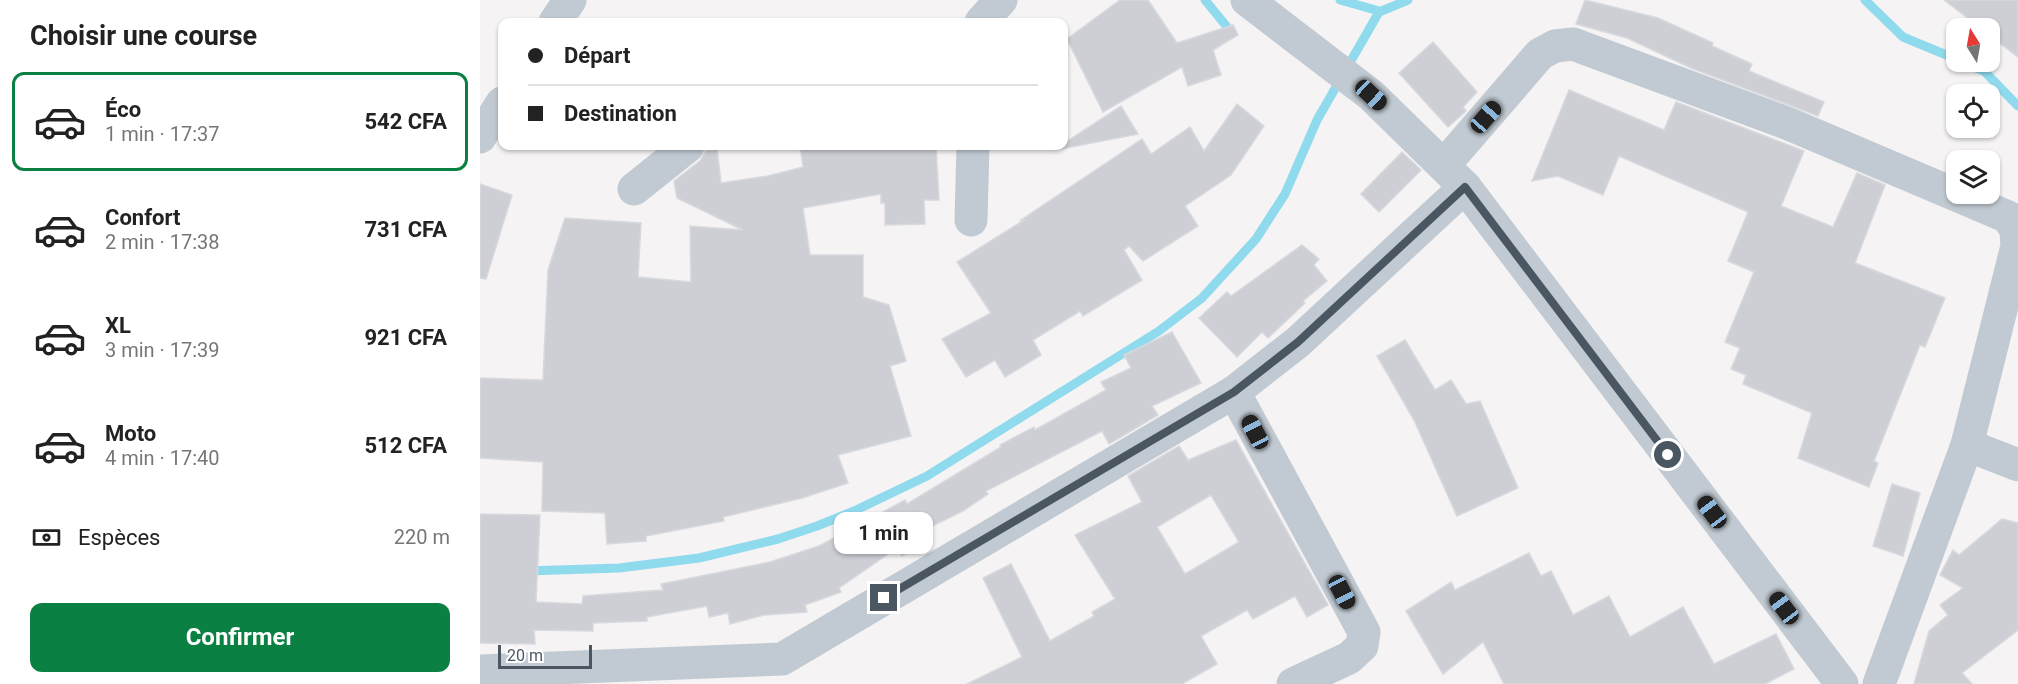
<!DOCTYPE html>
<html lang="fr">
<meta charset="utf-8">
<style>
:root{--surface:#fff;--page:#f2f2f2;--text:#222;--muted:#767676;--line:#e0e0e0;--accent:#0b8043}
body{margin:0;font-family:Roboto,sans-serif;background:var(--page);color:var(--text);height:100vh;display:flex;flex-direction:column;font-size:22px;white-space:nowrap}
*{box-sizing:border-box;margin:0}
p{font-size:20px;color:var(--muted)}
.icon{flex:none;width:33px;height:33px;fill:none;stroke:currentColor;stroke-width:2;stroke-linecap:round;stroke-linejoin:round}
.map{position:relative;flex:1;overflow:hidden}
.side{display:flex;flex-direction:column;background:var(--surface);width:480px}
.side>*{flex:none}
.hud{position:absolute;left:18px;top:18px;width:570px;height:132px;border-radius:12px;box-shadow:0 2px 4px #0004;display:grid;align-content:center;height:132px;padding:0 30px;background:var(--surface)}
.needle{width:39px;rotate:349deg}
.tools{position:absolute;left:1466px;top:18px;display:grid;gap:12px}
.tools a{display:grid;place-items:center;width:54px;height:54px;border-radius:12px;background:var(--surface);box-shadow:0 2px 4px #0004;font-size:30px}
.scale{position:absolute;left:18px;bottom:15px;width:94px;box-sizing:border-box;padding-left:6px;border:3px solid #4a5661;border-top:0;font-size:16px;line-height:21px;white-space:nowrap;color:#4a5661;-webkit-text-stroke:4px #fff;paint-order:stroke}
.end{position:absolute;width:27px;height:27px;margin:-14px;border:8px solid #4a5661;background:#fff;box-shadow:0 0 0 3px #fff}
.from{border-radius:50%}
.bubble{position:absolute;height:42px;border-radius:12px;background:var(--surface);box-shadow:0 2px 4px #0004;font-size:20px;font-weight:700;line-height:42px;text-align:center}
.car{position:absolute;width:18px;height:36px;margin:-18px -9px;border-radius:8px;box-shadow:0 0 4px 2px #0007;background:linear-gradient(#222 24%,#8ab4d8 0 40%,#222 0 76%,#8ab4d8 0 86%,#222 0)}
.hud b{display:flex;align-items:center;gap:21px;height:57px;font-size:22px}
.hud b+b{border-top:2px solid var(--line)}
.hud i{width:15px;height:15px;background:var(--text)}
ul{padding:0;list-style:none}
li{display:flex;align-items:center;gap:18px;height:99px;margin:0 12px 9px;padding:0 18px;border:3px solid transparent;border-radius:12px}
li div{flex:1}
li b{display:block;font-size:22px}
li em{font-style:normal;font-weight:700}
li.on{border-color:var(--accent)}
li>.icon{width:54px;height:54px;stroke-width:1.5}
h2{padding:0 30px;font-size:27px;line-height:72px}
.pay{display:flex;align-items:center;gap:15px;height:66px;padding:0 30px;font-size:22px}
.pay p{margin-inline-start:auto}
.primary-button{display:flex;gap:12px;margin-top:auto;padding:12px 30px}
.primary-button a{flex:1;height:69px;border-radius:12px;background:var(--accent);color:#fff;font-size:24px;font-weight:700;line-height:69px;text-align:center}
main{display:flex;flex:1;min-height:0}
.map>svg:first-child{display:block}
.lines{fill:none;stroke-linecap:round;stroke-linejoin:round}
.stream{stroke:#90daee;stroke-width:9}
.building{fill:#cdcfd5;stroke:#d7d9de;stroke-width:1.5;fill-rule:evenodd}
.minor{stroke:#c1cad2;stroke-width:33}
.route{stroke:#4a5661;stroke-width:8}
</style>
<main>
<section class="side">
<h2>Choisir une course</h2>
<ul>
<li class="on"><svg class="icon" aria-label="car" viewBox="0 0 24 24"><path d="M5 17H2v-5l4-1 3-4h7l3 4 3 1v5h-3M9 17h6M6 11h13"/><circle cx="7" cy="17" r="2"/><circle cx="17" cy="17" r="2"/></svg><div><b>Éco</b><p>1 min · 17:37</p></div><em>542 CFA</em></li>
<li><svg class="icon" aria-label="car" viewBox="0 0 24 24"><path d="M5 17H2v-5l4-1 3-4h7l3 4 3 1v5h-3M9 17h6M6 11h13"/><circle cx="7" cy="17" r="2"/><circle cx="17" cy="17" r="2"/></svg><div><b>Confort</b><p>2 min · 17:38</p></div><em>731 CFA</em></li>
<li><svg class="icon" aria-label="car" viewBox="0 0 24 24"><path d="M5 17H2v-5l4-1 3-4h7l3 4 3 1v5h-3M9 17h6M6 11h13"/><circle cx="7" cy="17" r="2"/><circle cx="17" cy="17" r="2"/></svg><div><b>XL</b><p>3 min · 17:39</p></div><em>921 CFA</em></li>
<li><svg class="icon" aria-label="car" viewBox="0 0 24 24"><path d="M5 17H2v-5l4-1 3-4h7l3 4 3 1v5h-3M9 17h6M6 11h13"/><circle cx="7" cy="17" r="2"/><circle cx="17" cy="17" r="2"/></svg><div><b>Moto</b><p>4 min · 17:40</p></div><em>512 CFA</em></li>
</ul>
<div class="pay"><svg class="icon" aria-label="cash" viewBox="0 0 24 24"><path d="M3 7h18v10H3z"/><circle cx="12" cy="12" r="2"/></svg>Espèces<p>220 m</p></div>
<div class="primary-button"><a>Confirmer</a></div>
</section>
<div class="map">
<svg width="1538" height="684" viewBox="0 0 1538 684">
<rect width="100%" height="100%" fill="#f5f3f3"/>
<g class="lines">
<!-- stream -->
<g class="stream">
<path d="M 725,0 L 752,33"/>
<path d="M 860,0 L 899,11"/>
<path d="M 1385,0 L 1423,37 L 1476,59"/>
<path d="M 1481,62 L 1504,71 L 1538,106"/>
<path d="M 47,571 L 139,568 L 219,558 L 298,539 L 337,526 L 374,511 L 447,476 L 679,331 L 722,298 L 776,239 L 805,194 L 837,120 L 899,12 L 928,0"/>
</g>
</g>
<!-- building -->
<g class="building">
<path d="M 640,0 L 668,0 L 697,43 L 753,25 L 758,35 L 733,50 L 741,75 L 708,86 L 702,67 L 623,112 L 587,39 Z"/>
<path d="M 1105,0 L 1178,18 L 1233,43 L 1232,46 L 1272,64 L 1269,71 L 1344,102 L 1338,116 L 1211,68 L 1147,38 L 1096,24 Z"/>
<path d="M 1464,0 L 1538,0 L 1538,57 L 1509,35 L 1509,28 L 1501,28 Z"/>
<path d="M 953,42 L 997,92 L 983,107 L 986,111 L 968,127 L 919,73 Z"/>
<path d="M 1089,90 L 1184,130 L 1196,102 L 1324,151 L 1301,206 L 1353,227 L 1377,173 L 1405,185 L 1375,263 L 1465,298 L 1445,347 L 1440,345 L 1394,461 L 1398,463 L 1389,487 L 1318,458 L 1332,413 L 1263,384 L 1266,375 L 1251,369 L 1260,348 L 1245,342 L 1274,272 L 1248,261 L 1268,212 L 1139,156 L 1123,195 L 1078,176 L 1052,181 Z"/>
<path d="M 757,104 L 784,126 L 751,175 L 705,206 L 718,226 L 663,261 L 649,246 L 644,250 L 662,280 L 603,316 L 600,311 L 553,340 L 561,355 L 525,377 L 515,360 L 486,377 L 462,339 L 511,313 L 477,262 L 544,220 L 541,220 L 662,139 L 671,154 L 710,127 L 724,151 Z"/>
<path d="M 641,106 L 658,134 L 576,150 L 575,149 Z"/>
<path d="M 320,146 L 355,146 L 355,148 L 456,146 L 459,200 L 444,200 L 445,224 L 405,225 L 405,203 L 401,203 L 401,194 L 323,208 L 330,255 L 383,255 L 383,297 L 409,305 L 426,361 L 410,366 L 431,436 L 358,455 L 368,483 L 322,498 L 243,517 L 244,521 L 166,536 L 166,541 L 127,544 L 125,513 L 62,511 L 63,462 L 0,458 L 0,378 L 63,380 L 68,270 L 85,218 L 161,223 L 158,277 L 211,282 L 210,226 L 263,230 L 197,198 L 194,181 L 220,161 L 226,150 L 237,148 L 241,183 L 288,176 L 323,167 Z"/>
<path d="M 922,152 L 941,170 L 899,212 L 881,194 Z"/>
<path d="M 0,184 L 32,195 L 6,279 L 0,278 Z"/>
<path d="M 822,245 L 839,259 L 834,265 L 847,281 L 823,301 L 825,303 L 788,338 L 782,332 L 757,357 L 719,318 L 747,292 L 751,296 Z"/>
<path d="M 692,332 L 721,383 L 672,406 L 678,415 L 629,444 L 622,431 L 506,491 L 508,494 L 483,511 L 444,530 L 450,538 L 422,556 L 417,548 L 359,588 L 361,592 L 325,605 L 327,612 L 284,615 L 250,624 L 248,613 L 229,617 L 227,606 L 167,617 L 167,621 L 113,623 L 113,631 L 54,630 L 55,644 L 0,643 L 0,514 L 60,515 L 56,602 L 102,604 L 103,596 L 183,590 L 181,584 L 290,562 L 339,546 L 425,500 L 427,504 L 521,447 L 520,445 L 554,427 L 555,430 L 626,390 L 621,382 L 651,368 L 644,355 Z"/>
<path d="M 925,340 L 955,390 L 971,380 L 986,404 L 1000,401 L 1038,488 L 977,516 L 934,420 L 897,356 Z"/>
<path d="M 756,440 L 848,605 L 827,617 L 815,596 L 773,619 L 767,610 L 721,636 L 737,664 L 702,684 L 487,684 L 542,657 L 503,578 L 531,564 L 570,641 L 614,616 L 612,612 L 635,599 L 595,535 L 662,502 L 648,476 L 699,446 L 708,460 ZM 731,495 L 759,542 L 705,574 L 677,527 Z"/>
<path d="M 1412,484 L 1440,493 L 1423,556 L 1393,546 Z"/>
<path d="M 1522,519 L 1538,523 L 1538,630 L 1482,673 L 1492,684 L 1434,684 L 1449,631 L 1468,615 L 1460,605 L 1483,588 L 1460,575 L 1473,550 L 1479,555 Z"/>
<path d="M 1049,553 L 1061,576 L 1071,571 L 1093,615 L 1129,596 L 1150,637 L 1203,607 L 1234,664 L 1296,634 L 1314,669 L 1285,684 L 1024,684 L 1003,642 L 963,674 L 926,611 L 971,582 L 975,590 Z"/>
</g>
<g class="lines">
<!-- minor -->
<g class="minor">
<path d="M 767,0 L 891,95 L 985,187 L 1362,684"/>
<path d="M 75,22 L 90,0"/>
<path d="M 501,22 L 521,0"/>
<path d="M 0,137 L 22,103"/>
<path d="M 965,164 L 1060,54 L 1075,46 L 1093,44 L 1309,124 L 1528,217 L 1536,230 L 1537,246 L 1487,445 L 1399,684"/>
<path d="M 154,189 L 208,146"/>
<path d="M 491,220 L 493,146"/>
<path d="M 754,392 L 884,632 L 882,646 L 869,658 L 813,684"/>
<path d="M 1487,445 L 1538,465"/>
<path d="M 0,671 L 302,659 L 754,392 L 818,342 L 985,187"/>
</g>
</g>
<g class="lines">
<!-- route -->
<path class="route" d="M 404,598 L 754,392 L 818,342 L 985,187 L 1188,455"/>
</g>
</svg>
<div class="tools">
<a><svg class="needle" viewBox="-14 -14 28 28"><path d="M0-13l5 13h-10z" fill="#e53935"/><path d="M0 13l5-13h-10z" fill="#767676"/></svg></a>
<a><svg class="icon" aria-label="locate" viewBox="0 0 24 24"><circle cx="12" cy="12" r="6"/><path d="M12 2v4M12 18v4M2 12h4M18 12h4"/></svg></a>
<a><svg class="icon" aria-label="layers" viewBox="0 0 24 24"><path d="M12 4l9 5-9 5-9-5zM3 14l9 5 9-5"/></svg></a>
</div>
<div class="scale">20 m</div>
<i class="end from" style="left:1188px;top:455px"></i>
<i class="end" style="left:404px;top:598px"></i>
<div class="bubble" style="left:354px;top:512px;width:99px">1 min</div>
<i class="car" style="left:891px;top:95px;rotate:133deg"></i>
<i class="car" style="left:1006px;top:117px;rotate:41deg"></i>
<i class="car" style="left:775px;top:432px;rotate:332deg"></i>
<i class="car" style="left:1232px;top:512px;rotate:323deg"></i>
<i class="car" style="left:862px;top:592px;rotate:152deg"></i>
<i class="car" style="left:1304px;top:608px;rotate:323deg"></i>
<div class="hud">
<b><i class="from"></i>Départ</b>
<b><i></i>Destination</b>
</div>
</div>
</main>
